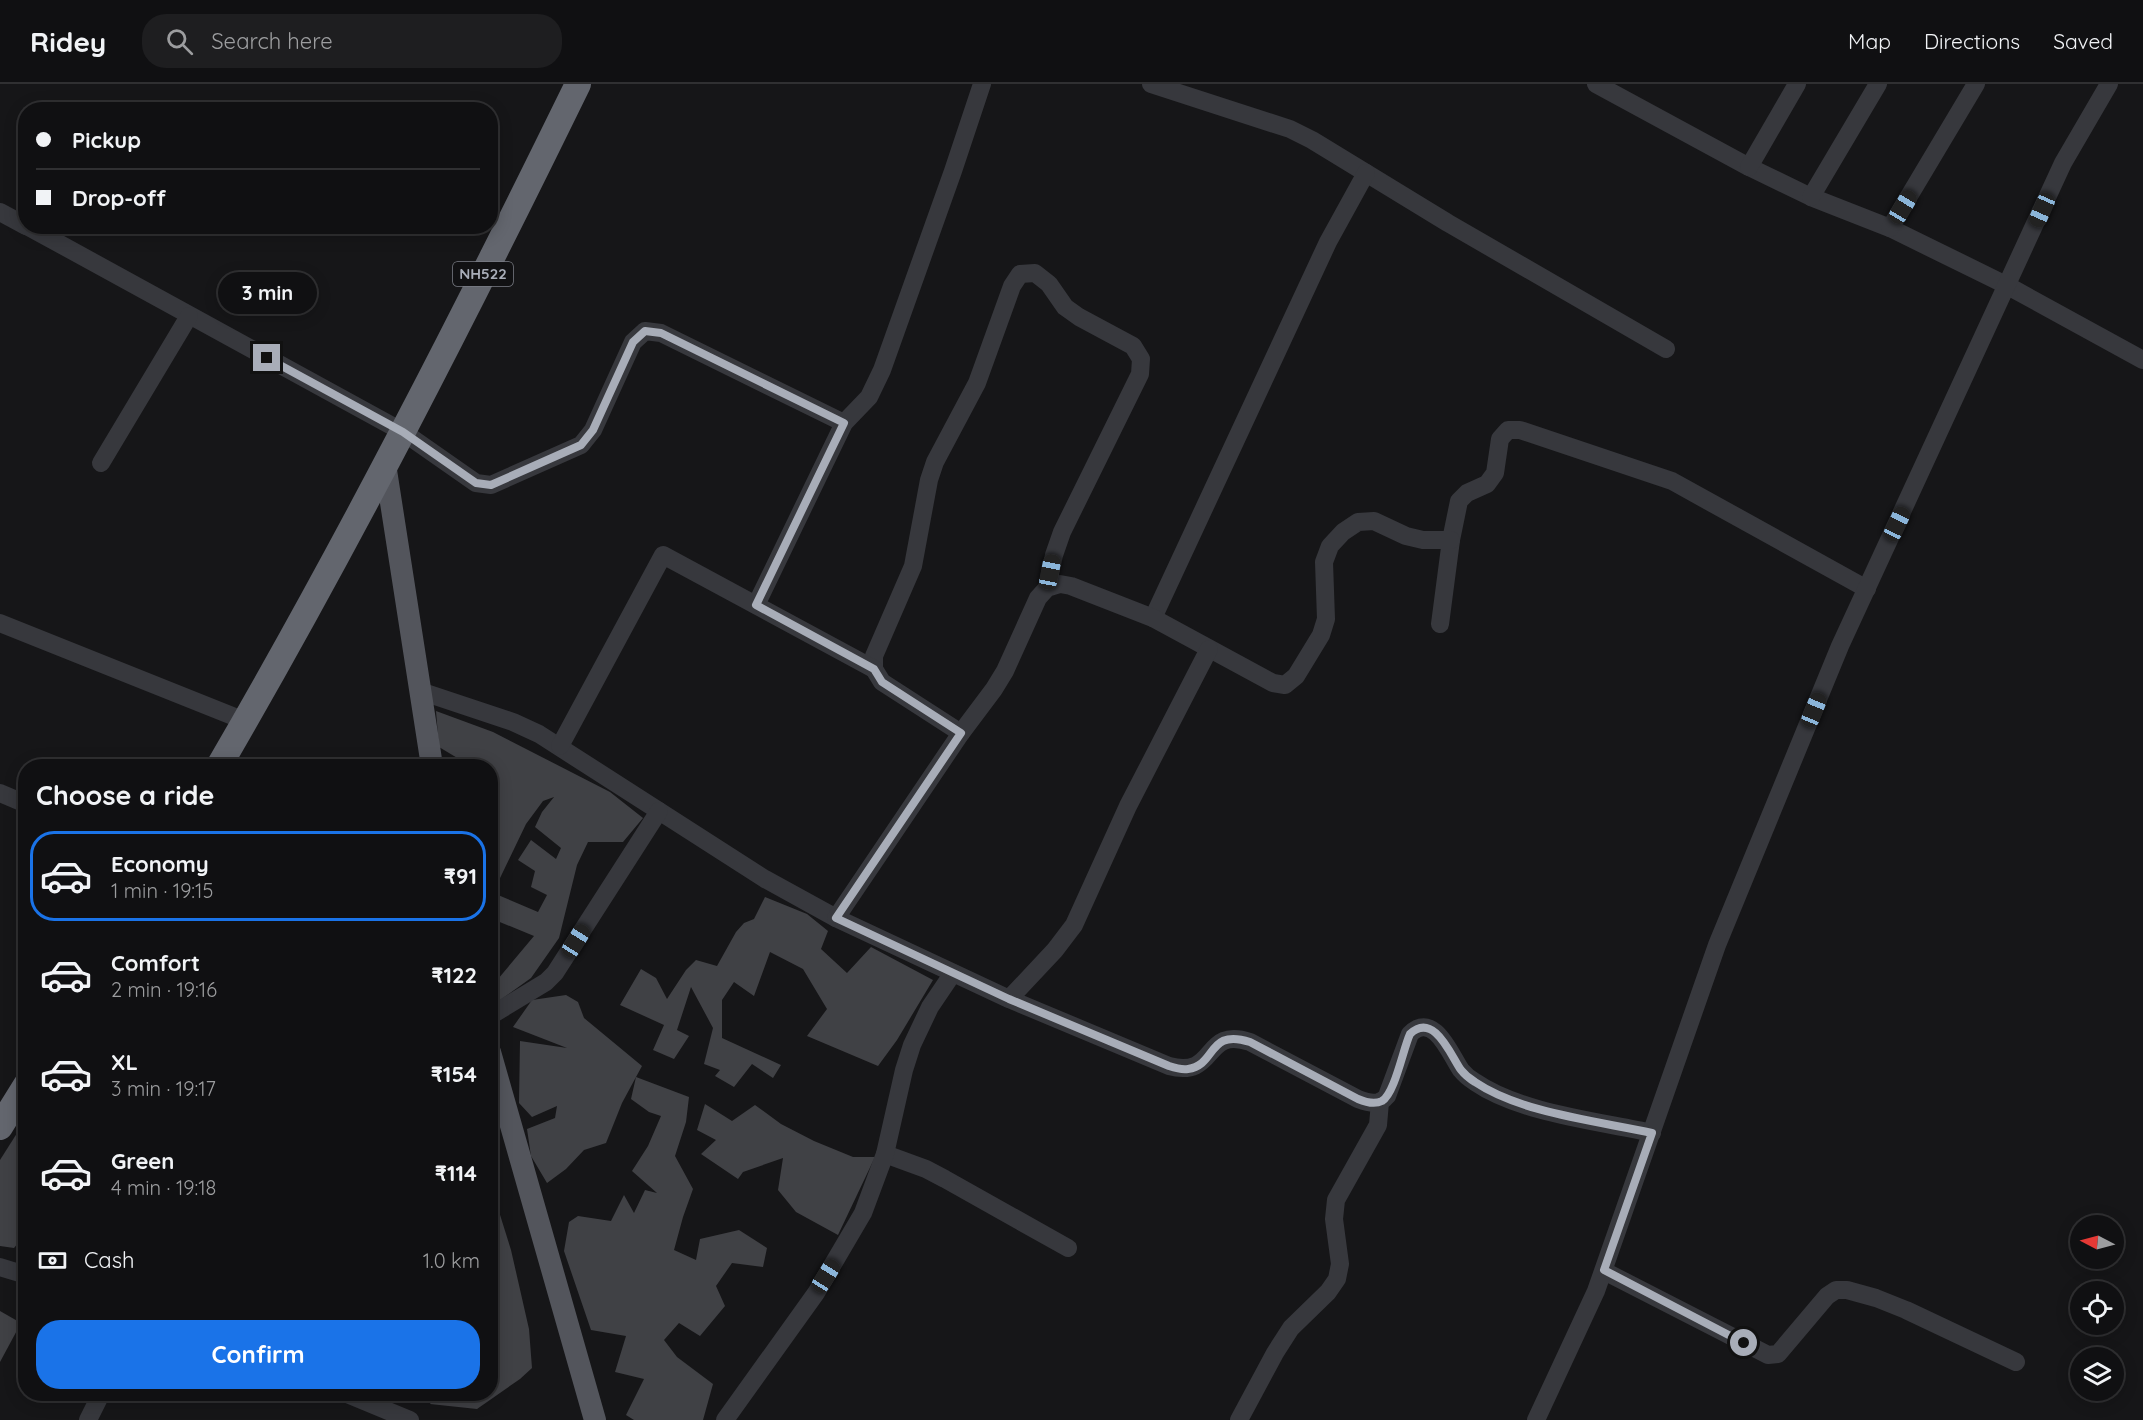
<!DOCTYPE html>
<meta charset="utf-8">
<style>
:root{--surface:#101012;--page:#1e1e20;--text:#f1f3f6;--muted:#9c9d9f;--line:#303032;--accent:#1a73e8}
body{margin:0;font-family:Quicksand,sans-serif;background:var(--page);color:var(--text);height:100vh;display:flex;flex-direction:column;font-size:22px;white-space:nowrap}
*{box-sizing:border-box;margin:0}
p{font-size:20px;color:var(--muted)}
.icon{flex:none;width:33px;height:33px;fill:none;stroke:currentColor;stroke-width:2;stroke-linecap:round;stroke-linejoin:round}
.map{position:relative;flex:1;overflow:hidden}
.drawer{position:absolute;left:18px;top:675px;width:480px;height:642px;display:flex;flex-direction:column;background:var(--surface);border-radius:24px;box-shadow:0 3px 15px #0003,0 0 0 2px var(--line)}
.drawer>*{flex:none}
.guide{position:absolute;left:18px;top:18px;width:480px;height:132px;border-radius:24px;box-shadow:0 3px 15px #0003,0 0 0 2px var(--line);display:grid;align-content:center;height:132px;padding:0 18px;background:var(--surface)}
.needle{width:39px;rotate:276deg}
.buttons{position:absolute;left:2070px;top:1131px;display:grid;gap:12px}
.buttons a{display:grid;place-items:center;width:54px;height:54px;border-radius:50%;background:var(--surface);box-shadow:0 3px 15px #0003,0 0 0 2px var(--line);font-size:30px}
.end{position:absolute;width:27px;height:27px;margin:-14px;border:8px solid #a8adb8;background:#111;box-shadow:0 0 0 3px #111}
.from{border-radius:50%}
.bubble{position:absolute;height:42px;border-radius:21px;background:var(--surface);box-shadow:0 3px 15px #0003,0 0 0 2px var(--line);font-size:20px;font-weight:700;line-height:42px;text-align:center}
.car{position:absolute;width:18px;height:36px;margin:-18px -9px;border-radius:8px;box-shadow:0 0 4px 2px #0007;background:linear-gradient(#222 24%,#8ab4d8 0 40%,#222 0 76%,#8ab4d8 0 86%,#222 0)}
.guide b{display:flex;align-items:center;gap:21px;height:57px;font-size:22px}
.guide b+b{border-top:2px solid var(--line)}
.guide i{width:15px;height:15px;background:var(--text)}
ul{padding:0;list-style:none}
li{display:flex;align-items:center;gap:18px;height:90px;margin:0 12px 9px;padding:0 6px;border:3px solid transparent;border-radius:24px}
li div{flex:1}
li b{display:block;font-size:22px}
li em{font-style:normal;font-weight:700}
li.active{border-color:var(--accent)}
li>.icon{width:54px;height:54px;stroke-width:1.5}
h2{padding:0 18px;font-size:27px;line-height:72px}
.pay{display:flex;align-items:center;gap:15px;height:66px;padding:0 18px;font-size:22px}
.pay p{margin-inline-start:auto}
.action{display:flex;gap:12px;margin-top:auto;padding:12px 18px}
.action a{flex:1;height:69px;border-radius:24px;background:var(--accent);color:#fff;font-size:24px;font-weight:700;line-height:69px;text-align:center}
header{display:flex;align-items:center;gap:36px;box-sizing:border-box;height:84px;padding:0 30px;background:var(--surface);border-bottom:2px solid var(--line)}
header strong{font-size:28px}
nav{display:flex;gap:33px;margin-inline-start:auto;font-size:21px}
.search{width:420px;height:54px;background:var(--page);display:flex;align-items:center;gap:15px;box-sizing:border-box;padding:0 21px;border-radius:24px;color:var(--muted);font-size:22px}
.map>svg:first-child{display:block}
.building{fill:#404145}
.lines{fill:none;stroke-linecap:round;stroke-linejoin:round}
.minor{stroke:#37383d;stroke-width:18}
.major{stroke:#53555c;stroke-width:22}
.highway{stroke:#63666e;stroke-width:26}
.route{stroke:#a8adb8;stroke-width:8}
.labels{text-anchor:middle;stroke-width:5;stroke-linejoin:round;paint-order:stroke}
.shield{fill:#111113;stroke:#7b7e86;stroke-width:1.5}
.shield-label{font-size:15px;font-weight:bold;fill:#a8adb8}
</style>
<header>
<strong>Ridey</strong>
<div class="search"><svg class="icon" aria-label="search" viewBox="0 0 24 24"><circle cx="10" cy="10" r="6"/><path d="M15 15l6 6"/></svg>Search here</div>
<nav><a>Map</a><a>Directions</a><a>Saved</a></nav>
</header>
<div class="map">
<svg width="2143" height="1336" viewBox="0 0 2143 1336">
<rect width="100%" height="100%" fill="#161618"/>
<!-- building -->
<g class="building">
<path d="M 436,627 L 493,648 L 610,708 L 643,734 L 623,758 L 588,758 L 577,781 L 559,854 L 531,894 L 499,917 L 498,895 L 534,852 L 490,834 L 498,811 L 538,828 L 547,811 L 531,803 L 535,787 L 518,776 L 531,756 L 556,775 L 561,764 L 535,743 L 542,728 L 554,713 L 543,717 L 526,740 L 490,815 L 490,682 L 456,682 L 459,675 L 439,663 Z"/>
<path d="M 765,813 L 807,830 L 828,847 L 821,865 L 847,889 L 871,863 L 933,896 L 897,956 L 878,982 L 807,952 L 827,925 L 803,885 L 770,868 L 754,912 L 734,898 L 722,916 L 722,954 L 781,981 L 773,994 L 752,980 L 734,1003 L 715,992 L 720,986 L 704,980 L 713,944 L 691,903 L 677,946 L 689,952 L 674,975 L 653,966 L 664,941 L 620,921 L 641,885 L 656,894 L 667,915 L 686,886 L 696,876 L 717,882 L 736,848 L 744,839 L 754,835 Z"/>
<path d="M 566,911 L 578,918 L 584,934 L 642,982 L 636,993 L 689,1013 L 686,1038 L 675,1072 L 693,1105 L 683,1133 L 674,1166 L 696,1176 L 700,1155 L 739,1146 L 767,1164 L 763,1183 L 732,1179 L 716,1202 L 725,1222 L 700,1252 L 679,1239 L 664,1256 L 677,1273 L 713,1300 L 703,1336 L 634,1336 L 626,1331 L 644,1295 L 615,1288 L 626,1252 L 591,1246 L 564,1167 L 569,1138 L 578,1132 L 611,1137 L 624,1111 L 634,1129 L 645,1106 L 657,1109 L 632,1087 L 648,1062 L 661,1032 L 649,1028 L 631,1015 L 636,993 L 622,1019 L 606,1059 L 584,1066 L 566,1085 L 547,1099 L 531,1072 L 527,1045 L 555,1034 L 557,1022 L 532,1033 L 519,1019 L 520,957 L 567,964 L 513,943 L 532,916 Z"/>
<path d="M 705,1020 L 732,1037 L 755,1021 L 781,1040 L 814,1057 L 853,1073 L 875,1073 L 838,1151 L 796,1128 L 778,1106 L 783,1074 L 743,1088 L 738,1095 L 701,1070 L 716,1056 L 697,1046 Z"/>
<path d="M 26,1035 L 26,1149 L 14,1164 L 0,1162 L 0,1076 Z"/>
<path d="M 491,1102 L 511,1166 L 529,1245 L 532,1284 L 520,1295 L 477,1325 L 430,1320 L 437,1310 L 490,1310 Z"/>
<path d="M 0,1227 L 21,1239 L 0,1278 Z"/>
</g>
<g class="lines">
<!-- minor -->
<g class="minor">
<path d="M 1151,0 L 1290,45 L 1312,56 L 1448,139 L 1666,265"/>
<path d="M 1596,0 L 1749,83 L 1811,113 L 1890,144 L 2008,202 L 2143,276"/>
<path d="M 1749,83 L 1797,0"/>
<path d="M 1811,113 L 1878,0"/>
<path d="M 0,128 L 26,142"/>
<path d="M 27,142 L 403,348 L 476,399 L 491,401 L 581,361 L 593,346 L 633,258 L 645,247 L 661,249 L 844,339"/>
<path d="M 1890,144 L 1976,0"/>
<path d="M 101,379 L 189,232"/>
<path d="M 756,521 L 844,339 L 869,313 L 882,286 L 953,87 L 982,0"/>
<path d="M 1153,534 L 1328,158 L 1366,89"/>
<path d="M 0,539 L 245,637"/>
<path d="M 1440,540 L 1451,456 L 1459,417 L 1467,409 L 1487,400 L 1495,389 L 1500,355 L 1508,346 L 1520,346 L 1672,397 L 1867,505"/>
<path d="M 420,607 L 513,638 L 539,650 L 765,795 L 836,834 L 1009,915 L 1169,982 C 1218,995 1202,942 1250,958 L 1358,1015 C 1369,1019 1379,1022 1387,1012 L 1410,950 C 1434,926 1451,972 1461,986 C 1465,991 1470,995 1475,998 C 1520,1029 1597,1037 1652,1049"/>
<path d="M 961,649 L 882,598 L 874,585 L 874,572 L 913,482 L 929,396 L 935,378 L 977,299 L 1012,202 L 1020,190 L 1035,189 L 1049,200 L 1065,223 L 1079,233 L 1133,262 L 1141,275 L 1140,290 L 1062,448 L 1054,471 L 1047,504"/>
<path d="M 560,662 L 663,471 L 874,585"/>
<path d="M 0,709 L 26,720"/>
<path d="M 836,834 L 961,649 L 994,605 L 1005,587 L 1038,514 L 1047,504 L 1060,500 L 1071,502 L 1153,534 L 1273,599 L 1285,601 L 1296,592 L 1321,551 L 1326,535 L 1324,478 L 1330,462 L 1343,448 L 1358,438 L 1374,437 L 1406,452 L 1423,456 L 1451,456"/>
<path d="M 1009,915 L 1055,866 L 1074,841 L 1128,722 L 1209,565"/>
<path d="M 490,932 L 546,898 L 555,889 L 659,727"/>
<path d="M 885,1070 L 926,1085 L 945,1095 L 1068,1164"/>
<path d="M 0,1183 L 26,1191"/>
<path d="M 1604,1187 L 1768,1271 L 1778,1270 L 1827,1212 L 1836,1206 L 1847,1206 L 1876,1214 L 1906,1226 L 2016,1278"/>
<path d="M 347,1310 L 410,1336"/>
<path d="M 88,1336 L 101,1310"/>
<path d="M 725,1336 L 816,1209 L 863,1129 L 885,1070 L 904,986 L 912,961 L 930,923 L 953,889"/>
<path d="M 1239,1336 L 1275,1269 L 1291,1244 L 1328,1208 L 1337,1195 L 1340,1180 L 1334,1135 L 1336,1116 L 1378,1041 L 1380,1018"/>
<path d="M 1536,1336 L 1596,1207 L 1717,861 L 1840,562 L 2063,79 L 2109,0"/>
</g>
<!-- major -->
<g class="major">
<path d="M 385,380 L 432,682"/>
<path d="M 490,968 L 595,1336"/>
</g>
<!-- highway -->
<g class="highway">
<path d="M 219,682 C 348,460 465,231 578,0"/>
<path d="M 0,1043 L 26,1001"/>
</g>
</g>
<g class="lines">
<!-- route -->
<path class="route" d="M 267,274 L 403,348 L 476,399 L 491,401 L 581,361 L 593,346 L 633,258 L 645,247 L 661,249 L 844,339 L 756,521 L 874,585 L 882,598 L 961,649 L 836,834 L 1009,915 L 1169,982 C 1175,984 1182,986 1188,985 C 1217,981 1207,944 1250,958 L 1358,1015 C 1365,1018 1374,1021 1382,1017 C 1395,1009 1403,965 1410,950 C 1434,927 1451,972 1461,986 C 1465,991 1470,995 1475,998 C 1521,1029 1597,1037 1652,1049 L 1604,1186 L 1744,1259"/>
</g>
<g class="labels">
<!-- shield labels -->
<rect class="shield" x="453" y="178" width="60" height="24" rx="4.5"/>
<g class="shield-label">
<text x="483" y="195">NH522</text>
</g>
</g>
</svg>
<div class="buttons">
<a><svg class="needle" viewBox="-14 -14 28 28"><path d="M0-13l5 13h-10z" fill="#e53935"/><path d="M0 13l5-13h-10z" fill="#9c9d9f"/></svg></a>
<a><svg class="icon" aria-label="locate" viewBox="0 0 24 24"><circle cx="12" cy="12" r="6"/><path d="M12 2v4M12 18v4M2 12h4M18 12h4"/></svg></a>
<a><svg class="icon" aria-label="layers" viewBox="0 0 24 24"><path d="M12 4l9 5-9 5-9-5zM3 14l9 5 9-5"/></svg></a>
</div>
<i class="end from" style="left:1744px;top:1259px"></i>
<i class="end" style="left:267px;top:274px"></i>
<div class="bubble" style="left:218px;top:188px;width:99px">3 min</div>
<i class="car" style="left:1903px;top:123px;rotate:31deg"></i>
<i class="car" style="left:2042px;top:126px;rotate:204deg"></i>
<i class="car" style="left:1897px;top:440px;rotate:25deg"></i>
<i class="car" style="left:1050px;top:488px;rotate:11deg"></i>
<i class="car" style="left:1814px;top:626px;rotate:22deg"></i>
<i class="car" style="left:576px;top:857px;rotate:32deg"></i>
<i class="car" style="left:826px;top:1192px;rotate:32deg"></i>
<div class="guide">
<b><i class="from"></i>Pickup</b>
<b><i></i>Drop-off</b>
</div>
<section class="drawer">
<h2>Choose a ride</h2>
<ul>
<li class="active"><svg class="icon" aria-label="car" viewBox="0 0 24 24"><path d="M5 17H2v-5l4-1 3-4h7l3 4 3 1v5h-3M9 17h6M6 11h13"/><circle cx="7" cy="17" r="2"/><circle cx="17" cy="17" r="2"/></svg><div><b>Economy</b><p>1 min · 19:15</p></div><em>₹91</em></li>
<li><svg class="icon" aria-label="car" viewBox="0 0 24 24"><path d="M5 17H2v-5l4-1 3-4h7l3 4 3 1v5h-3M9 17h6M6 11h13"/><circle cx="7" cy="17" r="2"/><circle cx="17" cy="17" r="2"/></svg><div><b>Comfort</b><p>2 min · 19:16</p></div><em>₹122</em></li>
<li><svg class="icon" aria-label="car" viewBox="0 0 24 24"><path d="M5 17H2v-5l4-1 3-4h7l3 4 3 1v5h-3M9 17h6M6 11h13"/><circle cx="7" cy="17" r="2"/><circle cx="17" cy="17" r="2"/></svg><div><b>XL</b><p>3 min · 19:17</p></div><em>₹154</em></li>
<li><svg class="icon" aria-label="car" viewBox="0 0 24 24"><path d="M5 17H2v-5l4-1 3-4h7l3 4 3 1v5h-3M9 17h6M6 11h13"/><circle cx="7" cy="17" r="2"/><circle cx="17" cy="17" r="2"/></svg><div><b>Green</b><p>4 min · 19:18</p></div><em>₹114</em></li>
</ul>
<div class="pay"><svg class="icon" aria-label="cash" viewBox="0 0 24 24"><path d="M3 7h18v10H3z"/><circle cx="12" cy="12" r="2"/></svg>Cash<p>1.0 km</p></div>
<div class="action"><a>Confirm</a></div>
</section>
</div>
